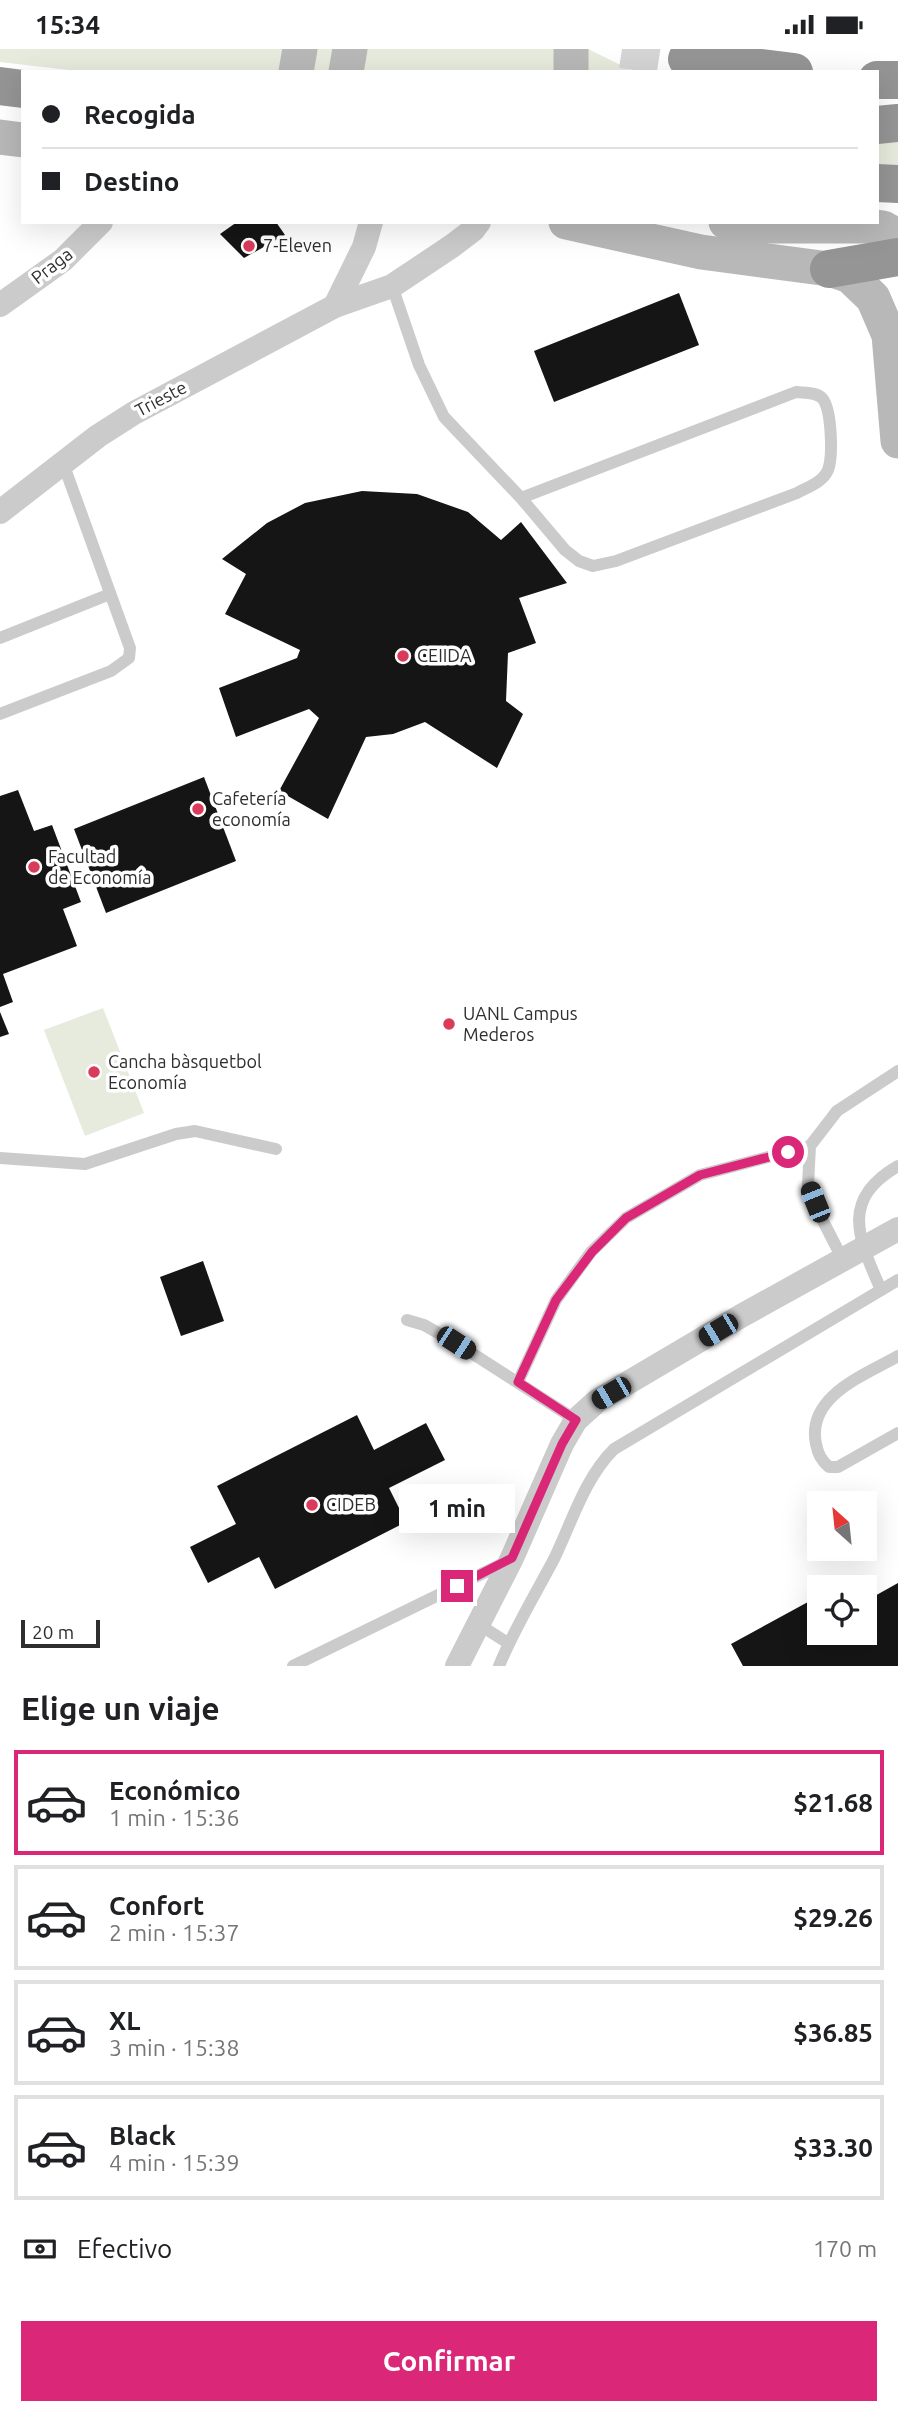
<!DOCTYPE html>
<html lang="es">
<meta charset="utf-8">
<style>
:root{--surface:#fff;--page:#f6f6f6;--text:#202124;--muted:#757577;--line:#e0e0e0;--accent:#db2777}
body{margin:0;font-family:Ubuntu,sans-serif;background:var(--page);color:var(--text);height:100vh;display:flex;flex-direction:column;font-size:26px;white-space:nowrap}
*{box-sizing:border-box;margin:0}
p{font-size:23px;color:var(--muted)}
.icon{flex:none;width:38px;height:38px;fill:none;stroke:currentColor;stroke-width:2;stroke-linecap:round;stroke-linejoin:round}
.map{position:relative;height:1617px;overflow:hidden}
.drawer{display:flex;flex-direction:column;background:var(--surface);flex:1}
.drawer>*{flex:none}
.top-card{position:absolute;left:21px;top:21px;width:858px;height:154px;border-radius:0px;box-shadow:0 7px 28px #0002;display:grid;align-content:center;height:154px;padding:0 21px;background:var(--surface)}
.needle{width:46px;rotate:333deg}
.buttons{position:absolute;left:807px;top:1442px;display:grid;gap:14px}
.buttons a{display:grid;place-items:center;width:70px;height:70px;border-radius:0px;background:var(--surface);box-shadow:0 7px 28px #0002;font-size:35px}
.scale{position:absolute;left:21px;bottom:18px;width:79px;box-sizing:border-box;padding-left:7px;border:4px solid #2e2e2e;border-top:0;font-size:19px;line-height:24px;white-space:nowrap;color:#2e2e2e;-webkit-text-stroke:5px #fff;paint-order:stroke}
.end{position:absolute;width:32px;height:32px;margin:-16px;border:9px solid #db2777;background:#fff;box-shadow:0 0 0 4px #fff}
.from{border-radius:50%}
.bubble{position:absolute;height:49px;border-radius:0px;background:var(--surface);box-shadow:0 7px 28px #0002;font-size:23px;font-weight:700;line-height:49px;text-align:center}
.car{position:absolute;width:21px;height:42px;margin:-21px -10px;border-radius:9px;box-shadow:0 0 5px 2px #0007;background:linear-gradient(#222 24%,#8ab4d8 0 40%,#222 0 76%,#8ab4d8 0 86%,#222 0)}
.top-card b{display:flex;align-items:center;gap:24px;height:66px;font-size:26px}
.top-card b+b{border-top:2px solid var(--line)}
.top-card i{width:18px;height:18px;background:var(--text)}
ul{padding:0;list-style:none}
li{display:flex;align-items:center;gap:21px;height:105px;margin:0 14px 10px;padding:0 7px;border:4px solid var(--line);border-radius:0px}
li div{flex:1}
li b{display:block;font-size:26px}
li em{font-style:normal;font-weight:700}
li.active{border-color:var(--accent)}
li>.icon{width:63px;height:63px;stroke-width:1.5}
h2{padding:0 21px;font-size:32px;line-height:84px}
.pay{display:flex;align-items:center;gap:18px;height:77px;padding:0 21px;font-size:26px}
.pay p{margin-inline-start:auto}
.cta{display:flex;gap:14px;margin-top:auto;padding:14px 21px}
.cta a{flex:1;height:80px;border-radius:0px;background:var(--accent);color:#fff;font-size:28px;font-weight:700;line-height:80px;text-align:center}
.status{display:flex;justify-content:space-between;align-items:center;height:49px;padding:0 35px;background:var(--surface);direction:ltr}
.status svg{height:19px;fill:currentColor}
.map>svg:first-child{display:block}
.green{fill:#e6ebdd}
.building{fill:#151515}
.lines{fill:none;stroke-linecap:round;stroke-linejoin:round}
.highway-tunnel{stroke:#d5d5d5;stroke-width:38;stroke-dasharray:38 19;stroke-linecap:butt}
.lane{stroke:#cbcbcb;stroke-width:12}
.street{stroke:#cbcbcb;stroke-width:24}
.secondary{stroke:#b8b8b8;stroke-width:35}
.highway{stroke:#959595;stroke-width:38}
.route{stroke:#db2777;stroke-width:9}
.poi-dot{fill:#da3b5a;stroke:#fff;stroke-width:2.5}
.labels{text-anchor:middle;stroke-width:7;stroke-linejoin:round;paint-order:stroke}
.poi-label{font-size:18px;fill:#2e2e2e;stroke:#fff;text-anchor:start}
.street-label{font-size:18px;fill:#2e2e2e;stroke:#fff}
</style>
<div class="status"><b>15:34</b><svg viewBox="0 0 49 12"><path d="M0 12V9h3v3zM5 12V6h3v6zM10 12V3h3v9zM15 12V0h3v12zM26 1h20v11H26zM47 4h2v5h-2z"/></svg></div>
<div class="map">
<svg width="898" height="1617" viewBox="0 0 898 1617">
<rect width="100%" height="100%" fill="#fff"/>
<!-- green -->
<g class="green">
<path d="M 0,0 L 588,0 L 635,23 L 86,23 L 0,13 Z"/>
<path d="M 877,70 L 898,70 L 898,117 L 877,116 Z"/>
<path d="M 103,959 L 144,1064 L 85,1087 L 44,981 Z"/>
</g>
<!-- building -->
<g class="building">
<path d="M 237,173 L 276,173 L 285,186 L 244,209 L 220,185 Z"/>
<path d="M 679,244 L 699,296 L 554,353 L 534,302 Z"/>
<path d="M 362,442 L 417,445 L 468,463 L 501,491 L 521,473 L 567,534 L 519,549 L 536,594 L 508,604 L 506,652 L 523,665 L 497,719 L 425,673 L 393,685 L 366,688 L 328,770 L 279,742 L 319,669 L 309,660 L 236,688 L 219,639 L 297,609 L 300,601 L 225,565 L 246,525 L 222,510 L 267,474 L 305,454 Z"/>
<path d="M 204,728 L 236,812 L 106,864 L 74,780 Z"/>
<path d="M 18,741 L 34,782 L 52,776 L 81,853 L 63,860 L 77,897 L 3,925 L 13,953 L 0,958 L 0,747 Z"/>
<path d="M 0,963 L 9,985 L 0,988 Z"/>
<path d="M 203,1212 L 224,1272 L 181,1287 L 160,1228 Z"/>
<path d="M 357,1366 L 374,1401 L 426,1374 L 445,1411 L 389,1439 L 406,1473 L 275,1540 L 259,1508 L 208,1534 L 190,1498 L 236,1475 L 217,1437 Z"/>
<path d="M 898,1534 L 898,1617 L 743,1617 L 731,1595 L 819,1547 L 819,1584 L 864,1584 L 864,1553 Z"/>
</g>
<g class="lines">
<!-- highway-tunnel -->
<path class="highway-tunnel" d="M 622,0 L 687,10"/>
<!-- lane -->
<g class="lane">
<path d="M 392,237 L 419,316 L 444,368 L 521,449 L 565,501 L 579,512 L 593,517 L 616,512 L 797,444 C 808,438 823,433 828,421 C 833,408 832,360 822,349 C 816,343 804,344 796,343 L 521,449"/>
<path d="M 0,589 L 110,545"/>
<path d="M 0,665 L 111,622 L 129,609 L 130,599 L 63,414"/>
<path d="M 0,1109 L 85,1115 L 176,1085 L 195,1082 L 276,1100"/>
<path d="M 843,1211 L 822,1170 L 808,1136 L 810,1097 L 837,1062 L 898,1022"/>
<path d="M 881,1241 C 859,1190 839,1151 898,1117"/>
<path d="M 407,1271 L 424,1276 L 456,1294 L 576,1371"/>
<path d="M 898,1307 C 865,1326 806,1347 816,1395 C 818,1405 821,1411 829,1418 L 838,1418 L 898,1384"/>
<path d="M 518,1333 L 556,1251 L 591,1203 L 626,1169 L 700,1126 L 810,1097"/>
<path d="M 478,1575 L 508,1594"/>
<path d="M 293,1617 L 506,1513"/>
<path d="M 499,1617 C 514,1580 535,1546 554,1510 C 572,1473 584,1430 614,1400 L 898,1231"/>
</g>
<!-- street -->
<g class="street">
<path d="M 0,256 L 63,211 L 101,173"/>
<path d="M 335,257 L 364,198 L 371,173"/>
<path d="M 0,463 L 98,387 L 134,364 L 335,257 L 392,237 L 452,197 L 473,181 L 479,173"/>
<path d="M 457,1617 L 512,1509 L 562,1395 L 576,1371 L 597,1352 L 741,1267 L 898,1180"/>
</g>
<!-- secondary -->
<g class="secondary">
<path d="M 571,0 L 571,23"/>
<path d="M 296,23 L 300,0"/>
<path d="M 346,23 L 350,0"/>
<path d="M 0,88 L 23,91"/>
<path d="M 566,173 L 701,203 L 829,220 L 850,227 L 873,249 L 889,286 L 898,392"/>
<path d="M 726,173 L 763,177 L 869,177 L 883,179 L 898,187"/>
</g>
<!-- highway -->
<g class="highway">
<path d="M 687,10 L 794,23"/>
<path d="M 877,31 L 898,31"/>
<path d="M 0,37 L 23,40"/>
<path d="M 877,76 L 898,74"/>
<path d="M 877,134 L 898,135"/>
<path d="M 829,220 L 898,208"/>
</g>
</g>
<g class="lines">
<!-- route -->
<path class="route" d="M 457,1537 L 512,1509 L 562,1395 L 576,1371 L 518,1333 L 556,1251 L 592,1203 L 626,1169 L 700,1126 L 788,1103"/>
</g>
<!-- markers -->
<g class="poi-dot">
<circle cx="249" cy="197" r="7"/>
<circle cx="403" cy="607" r="7"/>
<circle cx="198" cy="760" r="7"/>
<circle cx="34" cy="818" r="7"/>
<circle cx="449" cy="975" r="7"/>
<circle cx="94" cy="1023" r="7"/>
<circle cx="312" cy="1456" r="7"/>
</g>
<g class="labels">
<!-- poi labels -->
<g class="poi-label">
<text x="263" y="203">7-Eleven</text>
<text x="417" y="613">CEIIDA</text>
<text x="212" y="756">Cafetería<tspan x="212" dy="21">economía</tspan></text>
<text x="48" y="814">Facultad<tspan x="48" dy="21">de Economía</tspan></text>
<text x="463" y="971">UANL Campus<tspan x="463" dy="21">Mederos</tspan></text>
<text x="108" y="1019">Cancha bàsquetbol<tspan x="108" dy="21">Economía</tspan></text>
<text x="326" y="1462">CIDEB</text>
</g>
<!-- street labels -->
<g class="street-label">
<text transform="translate(52 217) rotate(-38)" y="6">Praga</text>
<text transform="translate(161 350) rotate(-28)" y="6">Trieste</text>
</g>
</g>
</svg>
<div class="buttons">
<a><svg class="needle" viewBox="-14 -14 28 28"><path d="M0-13l5 13h-10z" fill="#e53935"/><path d="M0 13l5-13h-10z" fill="#757577"/></svg></a>
<a><svg class="icon" aria-label="locate" viewBox="0 0 24 24"><circle cx="12" cy="12" r="6"/><path d="M12 2v4M12 18v4M2 12h4M18 12h4"/></svg></a>
</div>
<div class="scale">20 m</div>
<i class="end from" style="left:788px;top:1103px"></i>
<i class="end" style="left:457px;top:1537px"></i>
<div class="bubble" style="left:399px;top:1435px;width:116px">1 min</div>
<i class="car" style="left:815px;top:1153px;rotate:338deg"></i>
<i class="car" style="left:718px;top:1281px;rotate:239deg"></i>
<i class="car" style="left:456px;top:1294px;rotate:123deg"></i>
<i class="car" style="left:611px;top:1344px;rotate:240deg"></i>
<div class="top-card">
<b><i class="from"></i>Recogida</b>
<b><i></i>Destino</b>
</div>
</div>
<section class="drawer">
<h2>Elige un viaje</h2>
<ul>
<li class="active"><svg class="icon" aria-label="car" viewBox="0 0 24 24"><path d="M5 17H2v-5l4-1 3-4h7l3 4 3 1v5h-3M9 17h6M6 11h13"/><circle cx="7" cy="17" r="2"/><circle cx="17" cy="17" r="2"/></svg><div><b>Económico</b><p>1 min · 15:36</p></div><em>$21.68</em></li>
<li><svg class="icon" aria-label="car" viewBox="0 0 24 24"><path d="M5 17H2v-5l4-1 3-4h7l3 4 3 1v5h-3M9 17h6M6 11h13"/><circle cx="7" cy="17" r="2"/><circle cx="17" cy="17" r="2"/></svg><div><b>Confort</b><p>2 min · 15:37</p></div><em>$29.26</em></li>
<li><svg class="icon" aria-label="car" viewBox="0 0 24 24"><path d="M5 17H2v-5l4-1 3-4h7l3 4 3 1v5h-3M9 17h6M6 11h13"/><circle cx="7" cy="17" r="2"/><circle cx="17" cy="17" r="2"/></svg><div><b>XL</b><p>3 min · 15:38</p></div><em>$36.85</em></li>
<li><svg class="icon" aria-label="car" viewBox="0 0 24 24"><path d="M5 17H2v-5l4-1 3-4h7l3 4 3 1v5h-3M9 17h6M6 11h13"/><circle cx="7" cy="17" r="2"/><circle cx="17" cy="17" r="2"/></svg><div><b>Black</b><p>4 min · 15:39</p></div><em>$33.30</em></li>
</ul>
<div class="pay"><svg class="icon" aria-label="cash" viewBox="0 0 24 24"><path d="M3 7h18v10H3z"/><circle cx="12" cy="12" r="2"/></svg>Efectivo<p>170 m</p></div>
<div class="cta"><a>Confirmar</a></div>
</section>
